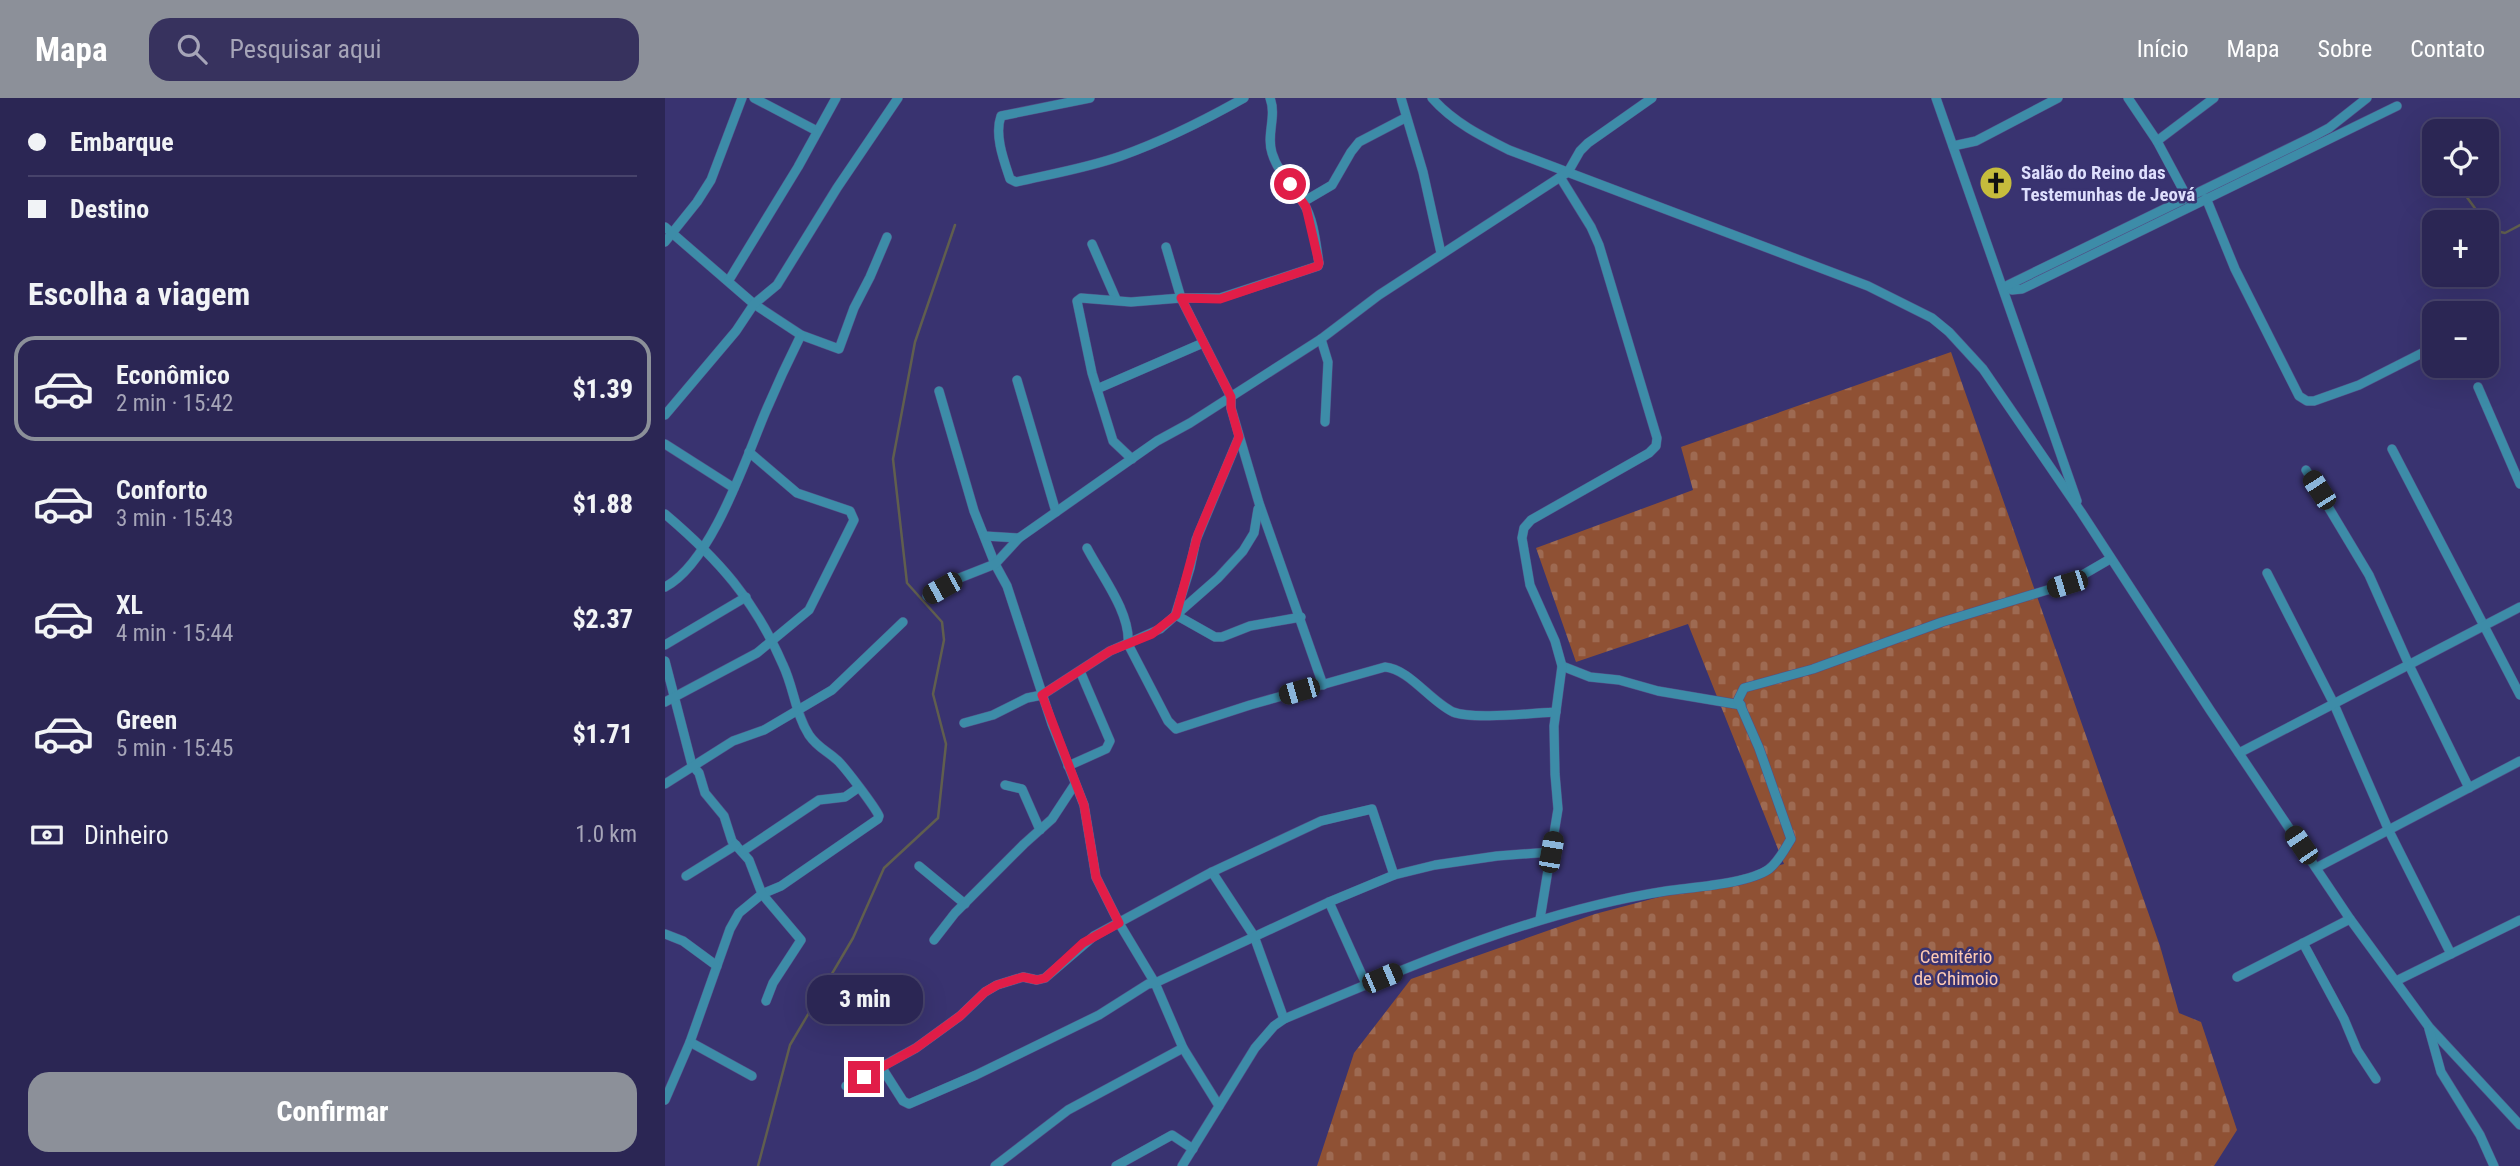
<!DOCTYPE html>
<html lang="pt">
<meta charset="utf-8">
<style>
:root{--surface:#2b2654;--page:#37325e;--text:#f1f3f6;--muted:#a6a5b8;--line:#47436b;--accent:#8c9099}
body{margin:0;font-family:"Roboto Condensed",sans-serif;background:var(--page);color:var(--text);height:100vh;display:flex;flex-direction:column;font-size:26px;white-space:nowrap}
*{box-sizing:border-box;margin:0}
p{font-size:23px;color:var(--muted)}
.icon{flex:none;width:38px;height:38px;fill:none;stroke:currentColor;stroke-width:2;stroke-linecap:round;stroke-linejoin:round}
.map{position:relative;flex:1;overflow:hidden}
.side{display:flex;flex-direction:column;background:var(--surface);width:665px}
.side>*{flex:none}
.top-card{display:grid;align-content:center;height:154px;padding:0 28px;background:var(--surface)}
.buttons{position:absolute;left:1757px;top:21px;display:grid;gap:14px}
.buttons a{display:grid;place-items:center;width:77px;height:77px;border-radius:14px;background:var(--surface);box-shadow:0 7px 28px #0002,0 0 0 2px var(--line);font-size:35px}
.end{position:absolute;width:32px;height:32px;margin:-16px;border:9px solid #e11d48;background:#fff;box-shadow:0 0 0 4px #fff}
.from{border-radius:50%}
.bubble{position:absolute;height:49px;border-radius:21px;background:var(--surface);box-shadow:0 7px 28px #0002,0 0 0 2px var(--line);font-size:23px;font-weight:800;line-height:49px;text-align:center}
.car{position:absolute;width:21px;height:42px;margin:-21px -10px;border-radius:9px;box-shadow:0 0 5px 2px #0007;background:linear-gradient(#222 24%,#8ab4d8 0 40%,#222 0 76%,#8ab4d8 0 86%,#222 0)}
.top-card b{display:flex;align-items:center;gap:24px;height:66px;font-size:26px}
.top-card b+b{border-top:2px solid var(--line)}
.top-card i{width:18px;height:18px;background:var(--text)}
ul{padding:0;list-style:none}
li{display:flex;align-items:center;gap:21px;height:105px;margin:0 14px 10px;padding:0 14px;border:4px solid transparent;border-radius:21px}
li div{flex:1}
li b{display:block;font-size:26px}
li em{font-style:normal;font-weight:800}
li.active{border-color:var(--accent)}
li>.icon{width:63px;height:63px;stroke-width:1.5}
h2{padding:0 28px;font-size:32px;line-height:84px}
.pay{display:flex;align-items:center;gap:18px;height:77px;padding:0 28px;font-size:26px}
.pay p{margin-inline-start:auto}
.button{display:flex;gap:14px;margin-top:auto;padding:14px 28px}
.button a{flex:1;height:80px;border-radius:21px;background:var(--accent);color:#fff;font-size:28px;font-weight:800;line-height:80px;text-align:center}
header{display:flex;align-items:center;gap:42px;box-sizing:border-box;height:98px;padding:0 35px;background:var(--accent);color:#fff}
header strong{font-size:33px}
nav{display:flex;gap:38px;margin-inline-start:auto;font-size:24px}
.search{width:490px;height:63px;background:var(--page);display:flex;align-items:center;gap:18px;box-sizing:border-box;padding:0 24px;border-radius:21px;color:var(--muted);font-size:26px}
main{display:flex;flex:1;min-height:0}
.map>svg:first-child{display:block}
.cemetery{fill:url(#cemetery-stones)}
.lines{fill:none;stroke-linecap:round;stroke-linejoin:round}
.stream{stroke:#605e4e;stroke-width:2.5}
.minor-casing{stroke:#534f87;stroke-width:10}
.minor{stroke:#3d8ca8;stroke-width:9}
.route{stroke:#e11d48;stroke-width:9}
.labels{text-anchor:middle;stroke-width:5;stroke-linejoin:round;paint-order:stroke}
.poi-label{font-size:19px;font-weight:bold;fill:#dedffd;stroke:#393370;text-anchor:start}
.park-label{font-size:19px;fill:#fdcab3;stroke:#393370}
</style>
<header>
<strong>Mapa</strong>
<div class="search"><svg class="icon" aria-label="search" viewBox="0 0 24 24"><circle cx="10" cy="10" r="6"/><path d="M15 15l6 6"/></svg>Pesquisar aqui</div>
<nav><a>Início</a><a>Mapa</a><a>Sobre</a><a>Contato</a></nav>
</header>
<main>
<section class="side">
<div class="top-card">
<b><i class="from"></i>Embarque</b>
<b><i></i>Destino</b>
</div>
<h2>Escolha a viagem</h2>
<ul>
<li class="active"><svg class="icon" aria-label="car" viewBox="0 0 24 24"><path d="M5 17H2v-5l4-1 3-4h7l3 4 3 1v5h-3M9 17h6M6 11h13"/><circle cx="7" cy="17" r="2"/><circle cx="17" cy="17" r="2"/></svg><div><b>Econômico</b><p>2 min · 15:42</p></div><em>$1.39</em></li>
<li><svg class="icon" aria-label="car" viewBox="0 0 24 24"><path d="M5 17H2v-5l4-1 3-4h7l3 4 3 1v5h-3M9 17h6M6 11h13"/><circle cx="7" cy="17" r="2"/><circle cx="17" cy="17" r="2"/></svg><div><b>Conforto</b><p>3 min · 15:43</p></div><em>$1.88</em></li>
<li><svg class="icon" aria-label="car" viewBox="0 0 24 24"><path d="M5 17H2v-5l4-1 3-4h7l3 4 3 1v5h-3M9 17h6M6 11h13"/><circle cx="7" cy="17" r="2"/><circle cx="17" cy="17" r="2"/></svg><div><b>XL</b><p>4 min · 15:44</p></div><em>$2.37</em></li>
<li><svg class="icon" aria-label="car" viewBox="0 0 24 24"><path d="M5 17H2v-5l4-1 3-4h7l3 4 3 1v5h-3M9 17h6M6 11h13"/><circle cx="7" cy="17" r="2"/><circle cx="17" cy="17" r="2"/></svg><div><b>Green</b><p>5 min · 15:45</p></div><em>$1.71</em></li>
</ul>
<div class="pay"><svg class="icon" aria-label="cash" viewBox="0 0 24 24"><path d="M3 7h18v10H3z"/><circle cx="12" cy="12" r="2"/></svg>Dinheiro<p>1.0 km</p></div>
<div class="button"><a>Confirmar</a></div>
</section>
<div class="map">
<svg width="1855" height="1068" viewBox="0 0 1855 1068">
<defs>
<pattern id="cemetery-stones" width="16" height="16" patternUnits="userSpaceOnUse" patternTransform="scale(1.75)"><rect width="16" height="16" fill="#8f5134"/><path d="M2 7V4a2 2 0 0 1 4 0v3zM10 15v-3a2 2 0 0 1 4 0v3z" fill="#9e6a52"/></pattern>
</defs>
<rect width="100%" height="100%" fill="#393370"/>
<!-- cemetery -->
<path class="cemetery" d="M 1286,254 L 1495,848 L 1514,915 L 1536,924 L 1572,1032 L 1549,1068 L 652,1068 L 689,955 L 746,881 L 930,816 L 1119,766 L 1023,526 L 911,564 L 871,450 L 1028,392 L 1016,349 Z"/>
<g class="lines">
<!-- stream -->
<g class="stream">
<path d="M 1801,98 L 1820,124"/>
<path d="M 1822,126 L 1827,132 L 1840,135 L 1855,127"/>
<path d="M 93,1068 L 125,947 L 188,840 L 219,770 L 273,720 L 281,646 L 268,596 L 279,542 L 277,524 L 242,485 L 228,361 L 250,244 L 290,127"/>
</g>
<defs>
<g id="minor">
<path d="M 89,0 L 152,33"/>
<path d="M 425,0 L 336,18 C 329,37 339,63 345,81 L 351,84 C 386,76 422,70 456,58 C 498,43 540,22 579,0"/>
<path d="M 736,0 L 758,74 L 776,155"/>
<path d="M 767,0 C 788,24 816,38 844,52 L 1203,188 L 1267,220 L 1284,234 L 1318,271 L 1416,414 L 1545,612 L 1685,821 L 1764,929 L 1855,1027"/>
<path d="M 1271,0 L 1412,403"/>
<path d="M 1463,0 L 1492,43 L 1522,99"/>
<path d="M 1492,43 L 1549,0"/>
<path d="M 1288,48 L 1311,43 L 1393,0"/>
<path d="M 1541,100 L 1570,171 L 1634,298 L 1642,303 L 1649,303 L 1694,287 L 1769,249"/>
<path d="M 638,104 L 667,87 L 686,54 L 694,44 L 740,20"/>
<path d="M 0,129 L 89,206 L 136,237 L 174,251 L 189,210 L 205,179 L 222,139"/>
<path d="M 0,144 L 32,104 L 46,82 L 77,0"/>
<path d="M 427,146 L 451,201"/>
<path d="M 501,149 L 516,200 L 566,299 L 566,310 L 594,405 L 658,587"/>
<path d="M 64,182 L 133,69 L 171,0"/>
<path d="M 1343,188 L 1347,192 L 1357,191 L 1732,8"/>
<path d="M 1339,189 L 1649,38 L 1664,30 L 1702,0"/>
<path d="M 656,241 L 663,264 L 660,324"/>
<path d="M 352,282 L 391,414"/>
<path d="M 1813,289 L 1855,386"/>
<path d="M 432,291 L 538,245"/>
<path d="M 274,293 L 309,413 L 330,466 L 342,488 L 387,626 L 419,707 L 431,779 L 454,825 L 490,885 L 518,950 L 554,1008"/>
<path d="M 0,317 L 71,233 L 89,206 L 112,187 L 172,90 L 233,0"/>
<path d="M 0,346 L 69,390"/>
<path d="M 1727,351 L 1855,597"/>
<path d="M 467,361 L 448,343 L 427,275 L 412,203 L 416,200 L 466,204 L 516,200 L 555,200 L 653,168 L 654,165 C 651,147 649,122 639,106 C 629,89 613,75 607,55 C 601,37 612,18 605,0"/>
<path d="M 1641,372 L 1704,477 L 1744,567 L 1804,690"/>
<path d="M 0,416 C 53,461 90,502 118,567 C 129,590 130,615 144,637 C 152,649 162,653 172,662 C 179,668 210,709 214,718 L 213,721 L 116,788 L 97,796 L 74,815 L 65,831 L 25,944 L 0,1002"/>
<path d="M 320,438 L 354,440"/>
<path d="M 422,450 C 436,477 466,515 463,546 L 503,623 L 511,631 L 585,607 L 720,569 C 744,571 765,603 788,614 C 808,622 867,615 891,614"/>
<path d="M 1602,475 L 1668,604 L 1724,733 L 1786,856"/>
<path d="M 0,489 C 46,465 80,363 100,315 C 111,289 123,263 136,237"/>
<path d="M 262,498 L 292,481 L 330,466 L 354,440 L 492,343 L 525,325 L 656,241 L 714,197 L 903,74 L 915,53 L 923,45 L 987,0"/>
<path d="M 511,515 L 525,470 L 531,442 L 574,339"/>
<path d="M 511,517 L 550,539 L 557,539 L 585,528 L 636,519"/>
<path d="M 0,547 L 81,499"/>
<path d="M 0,563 L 27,667 L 34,675 L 40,695 L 59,718 L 67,743 L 84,762 L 97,796 L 136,842 L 108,885 L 101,903"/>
<path d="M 897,568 L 925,579 L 954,582 L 993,593 L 1076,607"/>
<path d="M 0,604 L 92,555 L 144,512 L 189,422 L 185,413 L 132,395 L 84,354"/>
<path d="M 299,625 L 328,617 L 362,600 L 377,597 L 445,553 L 495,531 L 553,480 L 578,453 L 589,435 L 593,411"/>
<path d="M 1574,655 L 1855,509"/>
<path d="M 403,668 L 441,651 L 445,643 L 415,573"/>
<path d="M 0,686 L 68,643 L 99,632 L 167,592 L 238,524"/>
<path d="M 340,687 L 357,691 L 375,732"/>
<path d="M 78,753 L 154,702 L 180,699 L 193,690"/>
<path d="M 254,768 L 300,806"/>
<path d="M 1651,770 L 1855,663"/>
<path d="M 547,774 L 589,838 L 619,921"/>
<path d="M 21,778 L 71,747"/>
<path d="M 664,804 L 701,886"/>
<path d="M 875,821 L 893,711 L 890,676 L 889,628 L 897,568 L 890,543 L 865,487 L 857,440 L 859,430 L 866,422 L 984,355 L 991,348 L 992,340 L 934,147 L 926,129 L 895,79"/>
<path d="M 0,836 L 18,843 L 52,868"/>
<path d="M 269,842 L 290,815 L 359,746 L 387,721 L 410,686"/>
<path d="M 1638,845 L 1679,921 L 1692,952 L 1711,981"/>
<path d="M 1572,879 L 1685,821"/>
<path d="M 1731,883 L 1855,822"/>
<path d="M 1764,931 L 1776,974 L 1815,1037 L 1829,1068"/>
<path d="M 25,944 L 87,978"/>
<path d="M 217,970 L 238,1003 L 244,1006 L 311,977 L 434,917 L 483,886 L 490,885 L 664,804 L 729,777 L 770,767 L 832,758 L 886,754"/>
<path d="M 181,988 L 251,950 L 295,918 L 320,894 L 332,887 L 358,879 L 372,882 L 380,880 L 429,838 L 547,774 L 656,723 L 707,711 L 729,777"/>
<path d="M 330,1068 L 403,1012 L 518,950"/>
<path d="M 451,1068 L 507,1037 L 528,1051"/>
<path d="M 517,1068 L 590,950 L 609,928 L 619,921 C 743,869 867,814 1001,793 C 1028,789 1083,786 1104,771 C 1114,763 1119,752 1126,741 L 1094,650 L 1073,602 L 1079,590 L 1148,571 L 1277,524 L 1402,486 L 1445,461"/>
</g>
</defs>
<!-- minor casing -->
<use href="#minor" class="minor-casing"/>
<!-- minor -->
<use href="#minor" class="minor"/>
</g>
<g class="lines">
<!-- route -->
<path class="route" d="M 199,979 L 251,950 L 295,918 L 320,894 L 332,887 L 358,879 L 372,882 L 380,880 L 418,845 L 454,825 L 431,779 L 419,707 L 377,597 L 445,553 L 487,536 L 511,517 L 533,436 L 574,339 L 566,310 L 566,299 L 516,200 L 555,201 L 653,168 L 654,165 L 641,109 L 625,86"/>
</g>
<!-- icons -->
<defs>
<symbol id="church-disc" viewBox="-11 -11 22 22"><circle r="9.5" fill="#c6bc3c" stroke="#393370"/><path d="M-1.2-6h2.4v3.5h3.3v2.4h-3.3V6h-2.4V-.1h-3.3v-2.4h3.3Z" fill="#111"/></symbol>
</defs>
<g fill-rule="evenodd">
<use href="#church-disc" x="1312" y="66" width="38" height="38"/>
</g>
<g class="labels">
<!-- poi labels -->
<g class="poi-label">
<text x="1356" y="81">Salão do Reino das<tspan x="1356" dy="22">Testemunhas de Jeová</tspan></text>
</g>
<!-- park labels -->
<g class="park-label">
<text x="1291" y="865">Cemitério<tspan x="1291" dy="22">de Chimoio</tspan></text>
</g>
</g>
</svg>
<div class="buttons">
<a><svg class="icon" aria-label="locate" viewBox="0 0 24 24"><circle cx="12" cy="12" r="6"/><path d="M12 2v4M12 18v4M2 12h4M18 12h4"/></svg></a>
<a>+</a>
<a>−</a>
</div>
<i class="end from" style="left:625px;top:86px"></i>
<i class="end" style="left:199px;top:979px"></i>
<div class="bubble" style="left:142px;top:877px;width:116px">3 min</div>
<i class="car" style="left:1654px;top:392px;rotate:327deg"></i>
<i class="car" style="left:1402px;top:486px;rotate:253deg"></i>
<i class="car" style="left:277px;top:490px;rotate:241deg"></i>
<i class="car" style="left:634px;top:593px;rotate:254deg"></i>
<i class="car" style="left:1636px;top:747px;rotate:326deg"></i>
<i class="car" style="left:886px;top:754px;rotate:10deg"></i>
<i class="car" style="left:717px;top:880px;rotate:67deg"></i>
</div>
</main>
